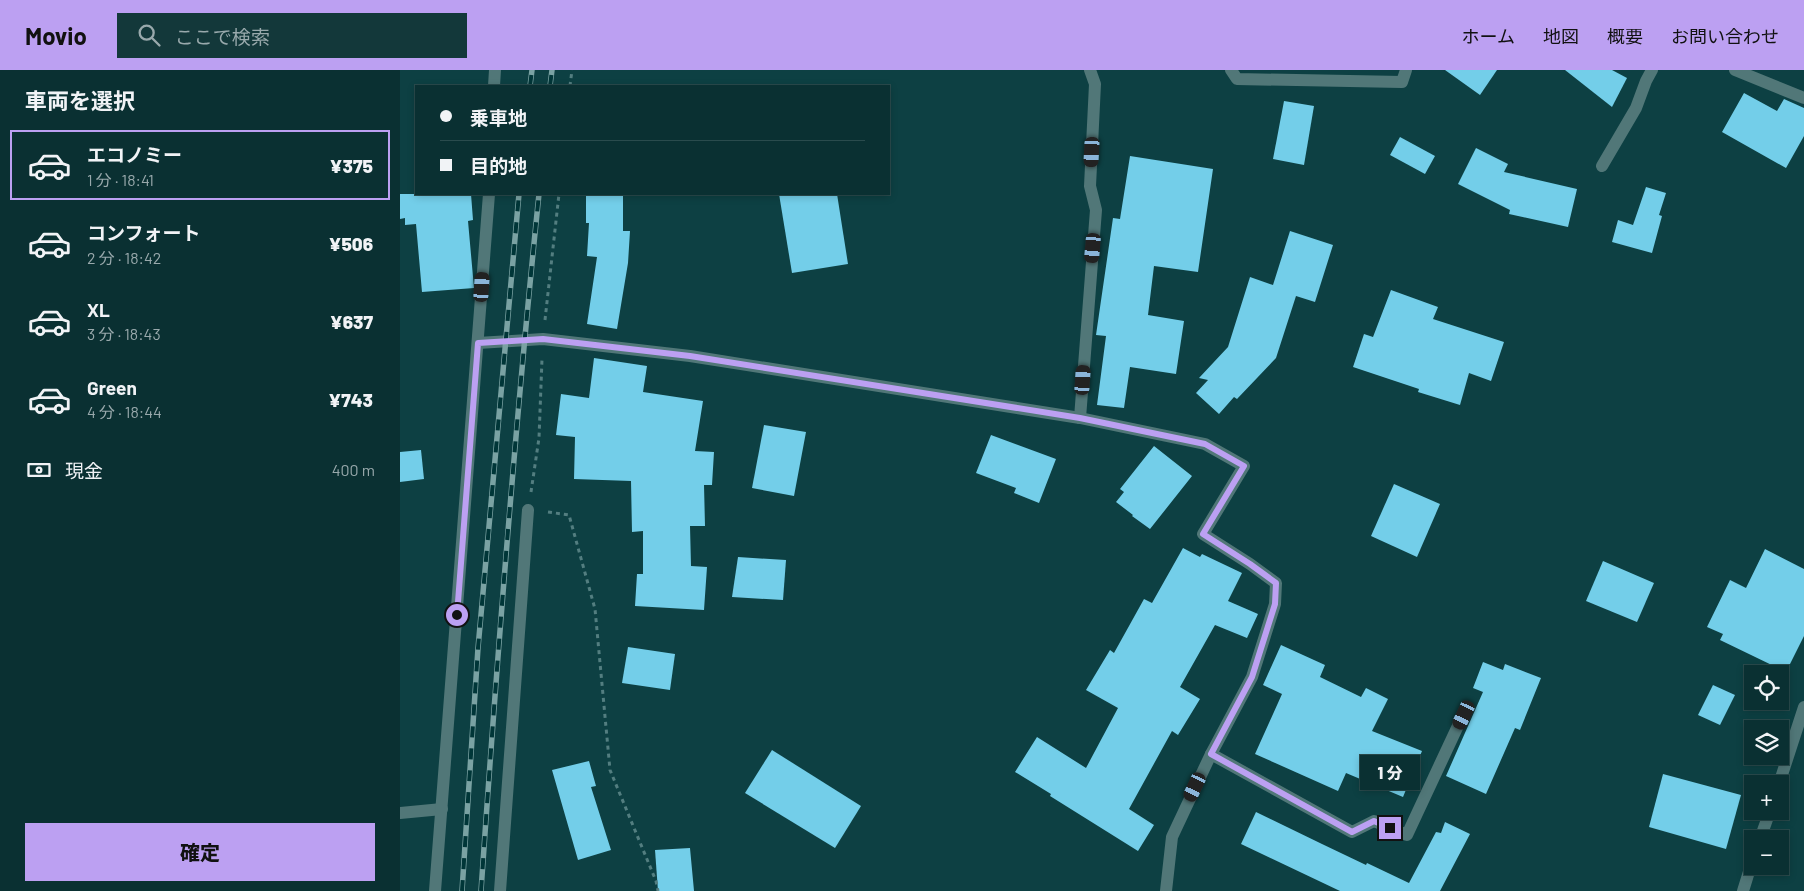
<!DOCTYPE html>
<html lang="ja">
<meta charset="utf-8">
<style>
:root{--surface:#0a3032;--page:#13383a;--text:#f1f3f6;--muted:#99a9ac;--line:#2a4b4d;--accent:#bca0f2}
body{margin:0;font-family:Barlow,"Noto Sans JP",sans-serif;background:var(--page);color:var(--text);height:100vh;display:flex;flex-direction:column;font-size:19px;white-space:nowrap}
*{box-sizing:border-box;margin:0}
p{font-size:16px;color:var(--muted)}
.icon{flex:none;width:28px;height:28px;fill:none;stroke:currentColor;stroke-width:2;stroke-linecap:round;stroke-linejoin:round}
.map{position:relative;flex:1;overflow:hidden}
.drawer{display:flex;flex-direction:column;background:var(--surface);width:400px}
.drawer>*{flex:none}
.banner{position:absolute;left:15px;top:15px;width:475px;height:110px;border-radius:0px;box-shadow:0 2px 8px #0003,0 0 0 1px var(--line);display:grid;align-content:center;height:110px;padding:0 25px;background:var(--surface)}
.fabs{position:absolute;left:1344px;top:595px;display:grid;gap:10px}
.fabs a{display:grid;place-items:center;width:45px;height:45px;border-radius:0px;background:var(--surface);box-shadow:0 2px 8px #0003,0 0 0 1px var(--line);font-size:25px}
.end{position:absolute;width:22px;height:22px;margin:-11px;border:6px solid #bca0f2;background:#111;box-shadow:0 0 0 2px #111}
.from{border-radius:50%}
.bubble{position:absolute;height:35px;border-radius:0px;background:var(--surface);box-shadow:0 2px 8px #0003,0 0 0 1px var(--line);font-size:16px;font-weight:800;line-height:35px;text-align:center}
.car{position:absolute;width:15px;height:30px;margin:-15px -8px;border-radius:6px;box-shadow:0 0 4px 1px #0007;background:linear-gradient(#222 24%,#8ab4d8 0 40%,#222 0 76%,#8ab4d8 0 86%,#222 0)}
.banner b{display:flex;align-items:center;gap:18px;height:48px;font-size:19px}
.banner b+b{border-top:1px solid var(--line)}
.banner i{width:12px;height:12px;background:var(--text)}
ul{padding:0;list-style:none}
li{display:flex;align-items:center;gap:15px;height:70px;margin:0 10px 8px;padding:0 15px;border:2px solid transparent;border-radius:0px}
li div{flex:1}
li b{display:block;font-size:19px}
li em{font-style:normal;font-weight:800}
li.on{border-color:var(--accent)}
li>.icon{width:45px;height:45px;stroke-width:1.5}
h2{padding:0 25px;font-size:22px;line-height:60px}
.pay{display:flex;align-items:center;gap:12px;height:55px;padding:0 25px;font-size:19px}
.pay p{margin-inline-start:auto}
.action{display:flex;gap:10px;margin-top:auto;padding:10px 25px}
.action a{flex:1;height:58px;border-radius:0px;background:var(--accent);color:#111;font-size:20px;font-weight:800;line-height:58px;text-align:center}
header{display:flex;align-items:center;gap:30px;box-sizing:border-box;height:70px;padding:0 25px;background:var(--accent);color:#111}
header strong{font-size:24px}
nav{display:flex;gap:28px;margin-inline-start:auto;font-size:18px}
.search{width:350px;height:45px;background:var(--page);display:flex;align-items:center;gap:12px;box-sizing:border-box;padding:0 18px;border-radius:0px;color:var(--muted);font-size:19px}
main{display:flex;flex:1;min-height:0}
.map>svg:first-child{display:block}
.building{fill:#73cee9}
.lines{fill:none;stroke-linecap:round;stroke-linejoin:round}
.path{stroke:#537e80;stroke-width:3;stroke-dasharray:4 4;stroke-linecap:butt}
.minor{stroke:#517778;stroke-width:12}
.rail-casing{stroke:#7aa2a3;stroke-width:5.5}
.rail{stroke:#003638;stroke-width:4;stroke-dasharray:11;stroke-linecap:butt}
.route{stroke:#bca0f2;stroke-width:6}
</style>
<header>
<strong>Movio</strong>
<div class="search"><svg class="icon" aria-label="search" viewBox="0 0 24 24"><circle cx="10" cy="10" r="6"/><path d="M15 15l6 6"/></svg>ここで検索</div>
<nav><a>ホーム</a><a>地図</a><a>概要</a><a>お問い合わせ</a></nav>
</header>
<main>
<section class="drawer">
<h2>車両を選択</h2>
<ul>
<li class="on"><svg class="icon" aria-label="car" viewBox="0 0 24 24"><path d="M5 17H2v-5l4-1 3-4h7l3 4 3 1v5h-3M9 17h6M6 11h13"/><circle cx="7" cy="17" r="2"/><circle cx="17" cy="17" r="2"/></svg><div><b>エコノミー</b><p>1 分 · 18:41</p></div><em>¥375</em></li>
<li><svg class="icon" aria-label="car" viewBox="0 0 24 24"><path d="M5 17H2v-5l4-1 3-4h7l3 4 3 1v5h-3M9 17h6M6 11h13"/><circle cx="7" cy="17" r="2"/><circle cx="17" cy="17" r="2"/></svg><div><b>コンフォート</b><p>2 分 · 18:42</p></div><em>¥506</em></li>
<li><svg class="icon" aria-label="car" viewBox="0 0 24 24"><path d="M5 17H2v-5l4-1 3-4h7l3 4 3 1v5h-3M9 17h6M6 11h13"/><circle cx="7" cy="17" r="2"/><circle cx="17" cy="17" r="2"/></svg><div><b>XL</b><p>3 分 · 18:43</p></div><em>¥637</em></li>
<li><svg class="icon" aria-label="car" viewBox="0 0 24 24"><path d="M5 17H2v-5l4-1 3-4h7l3 4 3 1v5h-3M9 17h6M6 11h13"/><circle cx="7" cy="17" r="2"/><circle cx="17" cy="17" r="2"/></svg><div><b>Green</b><p>4 分 · 18:44</p></div><em>¥743</em></li>
</ul>
<div class="pay"><svg class="icon" aria-label="cash" viewBox="0 0 24 24"><path d="M3 7h18v10H3z"/><circle cx="12" cy="12" r="2"/></svg>現金<p>400 m</p></div>
<div class="action"><a>確定</a></div>
</section>
<div class="map">
<svg width="1404" height="821" viewBox="0 0 1404 821">
<rect width="100%" height="100%" fill="#0d4043"/>
<!-- building -->
<g class="building">
<path d="M 1045,0 L 1097,0 L 1080,25 Z"/>
<path d="M 1165,0 L 1212,0 L 1227,8 L 1212,37 Z"/>
<path d="M 1344,23 L 1377,41 L 1384,29 L 1404,38 L 1404,66 L 1386,98 L 1322,62 Z"/>
<path d="M 884,31 L 914,36 L 904,95 L 873,89 Z"/>
<path d="M 1000,67 L 1035,86 L 1025,104 L 990,85 Z"/>
<path d="M 1076,78 L 1108,94 L 1104,102 L 1177,119 L 1168,157 L 1109,144 L 1110,140 L 1058,114 Z"/>
<path d="M 730,86 L 813,99 L 798,202 L 754,196 L 748,245 L 784,251 L 776,304 L 730,297 L 724,338 L 697,335 L 706,266 L 696,265 L 713,148 L 720,149 Z"/>
<path d="M 1246,117 L 1266,123 L 1259,145 L 1262,146 L 1252,183 L 1212,172 L 1218,150 L 1233,155 Z"/>
<path d="M 0,124 L 71,124 L 73,150 L 68,151 L 74,218 L 22,222 L 16,154 L 5,155 L 5,148 L 0,149 Z"/>
<path d="M 186,124 L 223,124 L 223,161 L 230,161 L 228,193 L 217,259 L 187,254 L 197,187 L 187,186 L 189,153 L 186,153 Z"/>
<path d="M 379,124 L 437,124 L 448,194 L 392,203 Z"/>
<path d="M 890,161 L 933,175 L 915,232 L 896,226 L 876,288 L 837,329 L 834,327 L 819,344 L 796,323 L 808,310 L 799,308 L 828,277 L 850,207 L 873,215 Z"/>
<path d="M 991,220 L 1038,237 L 1033,249 L 1104,272 L 1091,311 L 1069,303 L 1060,335 L 1018,322 L 1019,319 L 953,297 L 964,264 L 973,267 Z"/>
<path d="M 194,288 L 247,296 L 243,322 L 303,331 L 295,381 L 314,382 L 312,415 L 304,415 L 305,456 L 290,456 L 291,496 L 307,497 L 304,540 L 235,536 L 237,504 L 243,504 L 243,461 L 232,462 L 231,411 L 174,409 L 175,367 L 156,365 L 161,324 L 189,328 Z"/>
<path d="M 364,355 L 406,362 L 394,426 L 352,418 Z"/>
<path d="M 591,365 L 656,389 L 639,433 L 614,423 L 616,418 L 576,403 Z"/>
<path d="M 754,376 L 792,406 L 750,459 L 732,446 L 733,445 L 716,432 L 724,422 L 720,419 Z"/>
<path d="M 21,380 L 24,409 L 0,412 L 0,382 Z"/>
<path d="M 994,414 L 1040,434 L 1017,487 L 971,466 Z"/>
<path d="M 783,478 L 800,487 L 802,484 L 842,503 L 828,531 L 858,544 L 847,568 L 815,555 L 780,617 L 800,629 L 778,665 L 772,661 L 729,739 L 754,755 L 738,781 L 650,726 L 651,724 L 615,702 L 637,667 L 686,698 L 718,638 L 686,620 L 710,580 L 714,583 L 744,529 L 752,533 Z"/>
<path d="M 1365,479 L 1404,499 L 1404,566 L 1386,602 L 1320,570 L 1323,564 L 1307,557 L 1330,510 L 1346,518 Z"/>
<path d="M 338,487 L 386,490 L 383,530 L 332,527 Z"/>
<path d="M 1203,491 L 1254,513 L 1237,552 L 1186,531 Z"/>
<path d="M 881,575 L 925,595 L 920,607 L 961,627 L 966,618 L 988,629 L 972,661 L 1022,681 L 1003,727 L 946,703 L 938,721 L 855,684 L 882,624 L 863,615 Z"/>
<path d="M 228,577 L 275,584 L 270,620 L 222,613 Z"/>
<path d="M 1083,592 L 1103,600 L 1105,594 L 1141,608 L 1120,660 L 1115,658 L 1086,724 L 1046,706 L 1083,622 L 1073,618 Z"/>
<path d="M 1313,615 L 1335,625 L 1320,655 L 1298,645 Z"/>
<path d="M 372,680 L 461,736 L 435,778 L 345,723 Z"/>
<path d="M 189,691 L 196,716 L 191,717 L 211,780 L 178,790 L 152,700 Z"/>
<path d="M 1263,704 L 1341,725 L 1326,779 L 1249,757 Z"/>
<path d="M 856,742 L 922,774 L 966,795 L 967,793 L 1009,813 L 1036,762 L 1041,763 L 1045,752 L 1070,764 L 1040,821 L 940,821 L 841,774 Z"/>
<path d="M 290,778 L 294,821 L 258,821 L 255,780 Z"/>
</g>
<g class="lines">
<!-- path -->
<g class="path">
<path d="M 170,16 L 172,0"/>
<path d="M 145,250 L 159,124"/>
<path d="M 131,422 L 139,368 L 142,289"/>
<path d="M 148,442 L 169,445 L 195,539 L 210,700 L 256,811 L 258,821"/>
</g>
<!-- minor -->
<g class="minor">
<path d="M 831,0 L 837,9 L 1002,12 L 1006,0"/>
<path d="M 1335,0 L 1404,28"/>
<path d="M 94,16 L 95,0"/>
<path d="M 1202,96 L 1236,38 L 1246,11 L 1252,0"/>
<path d="M 78,273 L 143,269 L 290,286 L 680,348 L 805,374 L 844,396 L 803,464 L 850,494 L 876,513 L 875,534 L 852,607 L 811,684 L 772,767 L 766,821"/>
<path d="M 680,348 L 696,140 L 690,116 L 695,14 L 690,0"/>
<path d="M 811,684 L 952,762 L 974,751 L 1007,765 L 1063,645"/>
<path d="M 1379,714 L 1404,637"/>
<path d="M 0,743 L 42,739"/>
<path d="M 1360,769 L 1370,741"/>
<path d="M 35,821 L 89,124"/>
<path d="M 100,821 L 128,440"/>
<path d="M 1343,821 L 1352,792"/>
</g>
<defs>
<g id="rail">
<path d="M 130,16 L 132,0"/>
<path d="M 150,16 L 152,0"/>
<path d="M 62,821 L 78,578 L 119,124"/>
<path d="M 81,821 C 97,588 115,356 139,124"/>
</g>
</defs>
<!-- rail casing -->
<use href="#rail" class="rail-casing"/>
<!-- rail -->
<use href="#rail" class="rail"/>
</g>
<g class="lines">
<!-- route -->
<path class="route" d="M 57,545 L 78,273 L 143,269 L 290,286 L 680,348 L 805,374 L 844,396 L 803,464 L 850,494 L 876,513 L 875,534 L 852,607 L 811,684 L 952,762 L 974,751 L 990,758"/>
</g>
</svg>
<div class="fabs">
<a><svg class="icon" aria-label="locate" viewBox="0 0 24 24"><circle cx="12" cy="12" r="6"/><path d="M12 2v4M12 18v4M2 12h4M18 12h4"/></svg></a>
<a><svg class="icon" aria-label="layers" viewBox="0 0 24 24"><path d="M12 4l9 5-9 5-9-5zM3 14l9 5 9-5"/></svg></a>
<a>+</a>
<a>−</a>
</div>
<i class="end from" style="left:57px;top:545px"></i>
<i class="end" style="left:990px;top:758px"></i>
<div class="bubble" style="left:960px;top:685px;width:60px">1 分</div>
<i class="car" style="left:692px;top:82px;rotate:183deg"></i>
<i class="car" style="left:693px;top:178px;rotate:185deg"></i>
<i class="car" style="left:82px;top:217px;rotate:4deg"></i>
<i class="car" style="left:683px;top:310px;rotate:4deg"></i>
<i class="car" style="left:1064px;top:645px;rotate:205deg"></i>
<i class="car" style="left:795px;top:717px;rotate:205deg"></i>
<div class="banner">
<b><i class="from"></i>乗車地</b>
<b><i></i>目的地</b>
</div>
</div>
</main>
